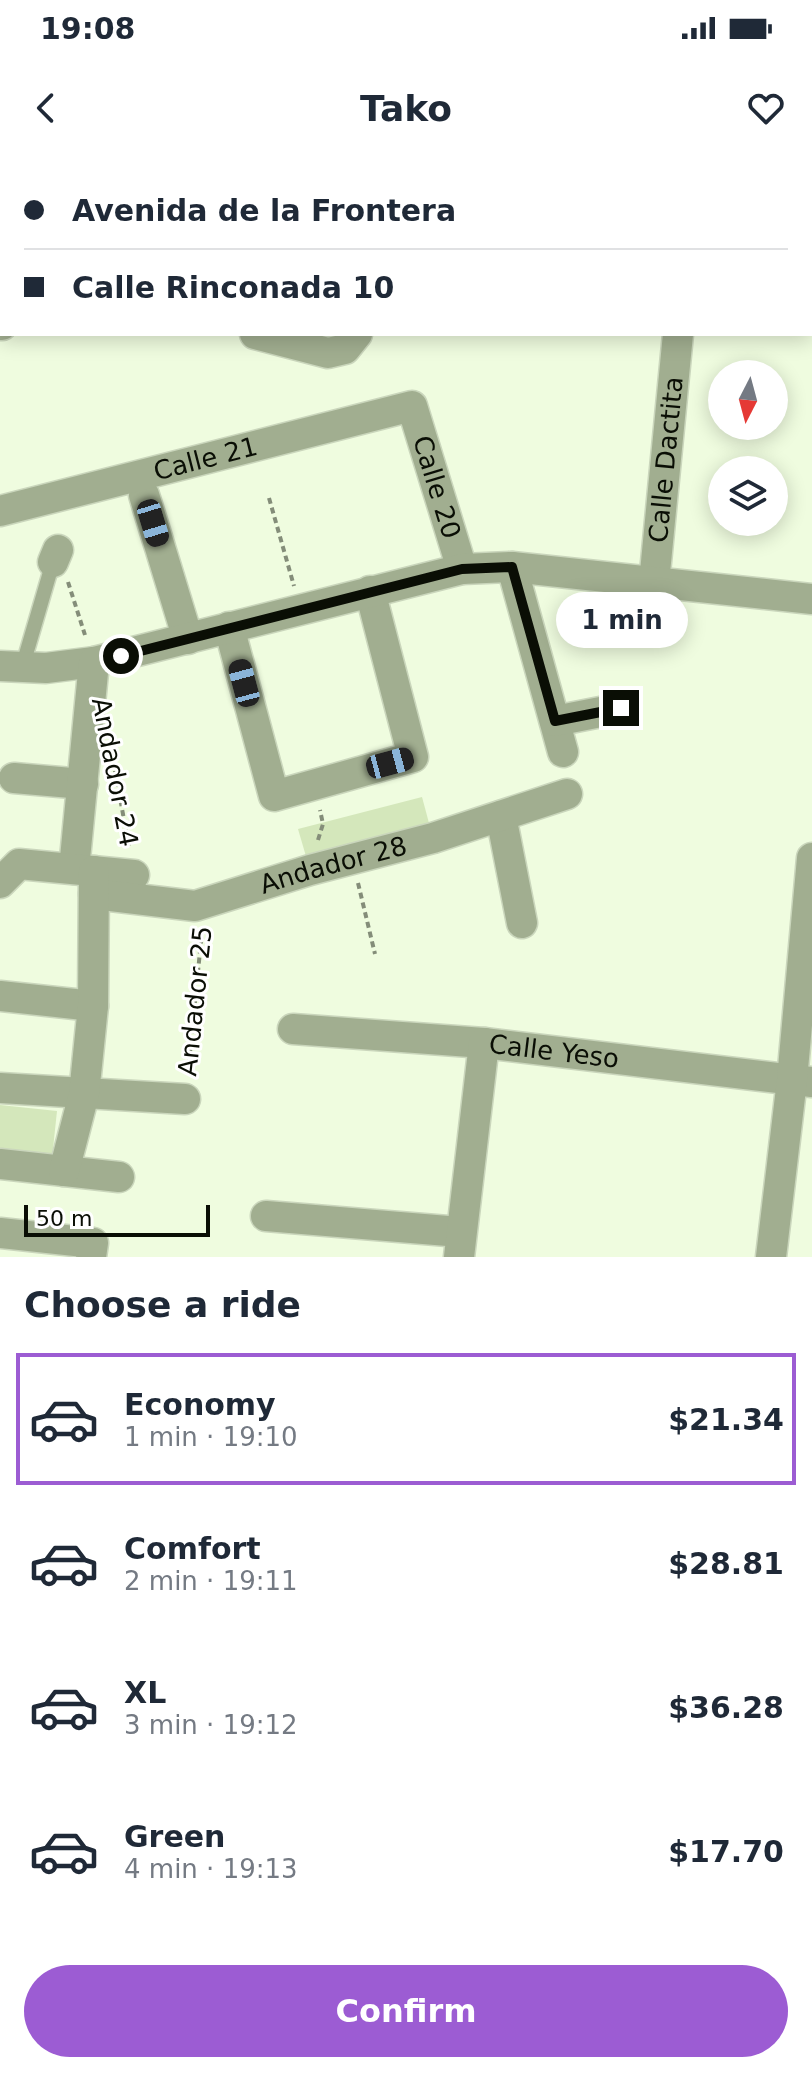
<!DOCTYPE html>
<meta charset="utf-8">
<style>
:root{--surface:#fff;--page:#f6f6f7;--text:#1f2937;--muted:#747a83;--line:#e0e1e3;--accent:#9c5cd3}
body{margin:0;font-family:"DejaVu Sans",sans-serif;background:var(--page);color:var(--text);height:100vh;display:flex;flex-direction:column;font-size:30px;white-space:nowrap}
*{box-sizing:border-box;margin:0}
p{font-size:26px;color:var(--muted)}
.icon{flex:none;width:44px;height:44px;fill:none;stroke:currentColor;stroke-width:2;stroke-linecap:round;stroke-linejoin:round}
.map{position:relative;height:1097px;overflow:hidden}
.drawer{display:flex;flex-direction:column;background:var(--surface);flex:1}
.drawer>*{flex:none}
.guide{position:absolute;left:0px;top:0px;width:812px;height:176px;box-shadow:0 4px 20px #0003;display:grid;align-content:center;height:176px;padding:0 24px;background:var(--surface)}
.needle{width:52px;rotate:186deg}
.tools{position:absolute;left:708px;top:200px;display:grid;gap:16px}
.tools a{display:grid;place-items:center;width:80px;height:80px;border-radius:50%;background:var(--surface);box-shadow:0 4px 20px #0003;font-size:40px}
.scale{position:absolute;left:24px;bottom:20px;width:186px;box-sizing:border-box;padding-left:8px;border:4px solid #0a0e05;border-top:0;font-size:22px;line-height:28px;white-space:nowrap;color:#0a0e05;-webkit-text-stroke:6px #fff;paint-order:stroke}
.end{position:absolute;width:36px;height:36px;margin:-18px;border:10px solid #0a0e05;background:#fff;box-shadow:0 0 0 4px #fff}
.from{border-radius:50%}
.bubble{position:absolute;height:56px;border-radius:28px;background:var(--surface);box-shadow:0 4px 20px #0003;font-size:26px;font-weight:700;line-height:56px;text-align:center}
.car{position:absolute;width:24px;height:48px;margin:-24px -12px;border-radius:10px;box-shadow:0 0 6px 2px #0007;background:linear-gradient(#222 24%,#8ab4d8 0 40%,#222 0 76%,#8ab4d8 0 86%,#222 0)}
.guide b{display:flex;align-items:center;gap:28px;height:76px;font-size:30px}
.guide b+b{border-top:2px solid var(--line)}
.guide i{width:20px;height:20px;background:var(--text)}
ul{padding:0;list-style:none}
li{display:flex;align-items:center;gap:24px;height:132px;margin:0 16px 12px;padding:0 8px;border:4px solid transparent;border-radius:0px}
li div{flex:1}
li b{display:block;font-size:30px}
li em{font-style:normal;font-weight:700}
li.active{border-color:var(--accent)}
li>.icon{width:72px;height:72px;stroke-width:1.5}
h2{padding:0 24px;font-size:36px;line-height:96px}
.primary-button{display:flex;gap:16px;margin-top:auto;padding:16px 24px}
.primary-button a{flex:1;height:92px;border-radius:48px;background:var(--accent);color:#fff;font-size:32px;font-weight:700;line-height:92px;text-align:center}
.status{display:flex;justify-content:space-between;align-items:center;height:56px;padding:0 40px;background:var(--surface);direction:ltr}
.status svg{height:22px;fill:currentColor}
header{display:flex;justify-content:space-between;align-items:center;height:104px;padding:0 24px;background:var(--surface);font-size:36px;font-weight:700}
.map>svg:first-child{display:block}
.park{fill:#d4e7bb}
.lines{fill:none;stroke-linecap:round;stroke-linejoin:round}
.lane-casing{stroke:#cad6bc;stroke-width:17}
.street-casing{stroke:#cad6bc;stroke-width:33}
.path{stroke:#848d79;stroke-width:4;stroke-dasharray:6 4;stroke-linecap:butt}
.lane{stroke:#a1ae90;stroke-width:14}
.street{stroke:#a1ae90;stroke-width:30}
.route{stroke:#0a0e05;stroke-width:10}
.labels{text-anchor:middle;stroke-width:6;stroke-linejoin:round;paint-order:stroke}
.street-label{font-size:26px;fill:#0a0e05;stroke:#fff}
</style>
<div class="status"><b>19:08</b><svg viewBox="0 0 49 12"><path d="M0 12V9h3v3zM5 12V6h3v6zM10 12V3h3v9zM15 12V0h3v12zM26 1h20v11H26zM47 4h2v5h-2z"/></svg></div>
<header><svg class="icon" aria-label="back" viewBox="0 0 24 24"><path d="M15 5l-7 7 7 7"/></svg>Tako<svg class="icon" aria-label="heart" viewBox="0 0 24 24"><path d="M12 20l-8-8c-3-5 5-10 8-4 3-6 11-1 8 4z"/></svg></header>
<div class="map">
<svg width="812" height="1097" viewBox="0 0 812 1097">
<rect width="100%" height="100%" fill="#effcdf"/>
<!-- park -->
<g class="park">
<path d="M 422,637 L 433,678 L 310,710 L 298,669 Z"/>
<path d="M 0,945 L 57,951 L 52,998 L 0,993 Z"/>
</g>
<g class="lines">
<defs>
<path id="lane" d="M 22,508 L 53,402"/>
<g id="street">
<path d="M 44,2 L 44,0"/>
<path d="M 396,2 L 396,0"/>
<path d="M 695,2 L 695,0"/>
<path d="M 0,165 L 2,165"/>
<path d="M 255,174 L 328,193 L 345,189 L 357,174"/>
<path d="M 144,335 L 188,479"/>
<path id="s1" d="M 0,351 L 412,246 L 462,409"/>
<path d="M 53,402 L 58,390"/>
<path d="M 512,407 L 563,592"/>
<path id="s2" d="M 654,423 L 678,174"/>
<path d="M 229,467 L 274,636 L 413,597 L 370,431"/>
<path d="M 0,506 L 46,508 L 94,502 L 462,409 L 512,407 L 812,439"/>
<path d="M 555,561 L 621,548"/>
<path d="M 14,618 L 83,624"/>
<path d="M 501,656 L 522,763"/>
<path d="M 74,709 L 94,502"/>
<path d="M 0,723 L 19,704 L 134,715"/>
<path id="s3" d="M 94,734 L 195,746 L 310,710 L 433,678 L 567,634"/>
<path d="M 0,836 L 93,846"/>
<path id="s4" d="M 293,869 L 484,883 L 812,922"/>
<path d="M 0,928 L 185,939"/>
<path d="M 0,1004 L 119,1017"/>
<path d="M 64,1011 L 84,934 L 93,846 L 94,711"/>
<path d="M 266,1056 L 460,1072"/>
<path d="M 0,1073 L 93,1083 L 91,1097"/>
<path d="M 459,1097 L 484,883"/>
<path d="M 771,1097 L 792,920 L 812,698"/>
</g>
</defs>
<!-- lane casing -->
<use href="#lane" class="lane-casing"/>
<!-- street casing -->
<use href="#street" class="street-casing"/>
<!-- path -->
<g class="path">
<path d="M 269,338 L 294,426"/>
<path d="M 68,422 L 85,475"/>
<path d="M 113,601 L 129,686"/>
<path d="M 318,680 L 323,664 L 320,650"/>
<path d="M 358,723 L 375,794"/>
<path d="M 188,913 L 202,771"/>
</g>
<!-- lane -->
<use href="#lane" class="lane"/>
<!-- street -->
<use href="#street" class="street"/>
</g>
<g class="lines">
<!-- route -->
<path class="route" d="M 121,496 L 462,409 L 512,407 L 555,561 L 621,548"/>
</g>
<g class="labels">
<!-- street labels -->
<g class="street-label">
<text dy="9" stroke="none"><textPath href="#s1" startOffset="212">Calle 21</textPath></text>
<text dy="9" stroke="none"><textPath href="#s2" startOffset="124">Calle Dactita</textPath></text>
<text dy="9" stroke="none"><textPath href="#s1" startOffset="510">Calle 20</textPath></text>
<text transform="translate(115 612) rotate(79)" y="9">Andador 24</text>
<text dy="9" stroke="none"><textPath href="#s3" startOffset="246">Andador 28</textPath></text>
<text transform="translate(195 841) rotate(-84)" y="9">Andador 25</text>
<text dy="9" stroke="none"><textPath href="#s4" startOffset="262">Calle Yeso</textPath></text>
</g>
</g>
</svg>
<div class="tools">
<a><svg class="needle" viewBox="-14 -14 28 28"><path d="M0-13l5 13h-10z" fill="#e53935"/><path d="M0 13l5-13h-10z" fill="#747a83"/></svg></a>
<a><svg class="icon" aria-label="layers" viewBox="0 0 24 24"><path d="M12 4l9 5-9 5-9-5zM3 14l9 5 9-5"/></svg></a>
</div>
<div class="scale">50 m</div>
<i class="end from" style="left:121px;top:496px"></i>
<i class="end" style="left:621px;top:548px"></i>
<div class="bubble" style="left:556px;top:432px;width:132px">1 min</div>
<i class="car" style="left:153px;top:363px;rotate:163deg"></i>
<i class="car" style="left:244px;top:523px;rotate:345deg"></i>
<i class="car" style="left:390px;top:603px;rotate:75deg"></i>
<div class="guide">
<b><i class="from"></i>Avenida de la Frontera</b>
<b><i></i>Calle Rinconada 10</b>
</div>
</div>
<section class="drawer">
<h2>Choose a ride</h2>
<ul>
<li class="active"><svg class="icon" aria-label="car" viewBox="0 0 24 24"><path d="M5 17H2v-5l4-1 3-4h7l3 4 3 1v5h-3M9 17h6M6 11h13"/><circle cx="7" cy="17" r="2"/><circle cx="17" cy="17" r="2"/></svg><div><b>Economy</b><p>1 min · 19:10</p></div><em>$21.34</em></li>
<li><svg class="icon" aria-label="car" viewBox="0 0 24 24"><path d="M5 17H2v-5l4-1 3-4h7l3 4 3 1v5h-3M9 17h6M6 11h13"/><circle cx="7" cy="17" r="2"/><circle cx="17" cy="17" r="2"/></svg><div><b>Comfort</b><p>2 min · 19:11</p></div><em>$28.81</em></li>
<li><svg class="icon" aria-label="car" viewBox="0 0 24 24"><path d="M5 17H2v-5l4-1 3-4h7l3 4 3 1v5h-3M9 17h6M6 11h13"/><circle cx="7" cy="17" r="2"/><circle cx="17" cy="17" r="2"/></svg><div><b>XL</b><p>3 min · 19:12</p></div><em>$36.28</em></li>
<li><svg class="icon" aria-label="car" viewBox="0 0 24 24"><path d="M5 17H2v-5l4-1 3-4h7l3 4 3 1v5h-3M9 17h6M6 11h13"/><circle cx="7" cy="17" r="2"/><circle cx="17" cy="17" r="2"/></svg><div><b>Green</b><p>4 min · 19:13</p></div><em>$17.70</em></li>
</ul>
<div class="primary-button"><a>Confirm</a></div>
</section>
